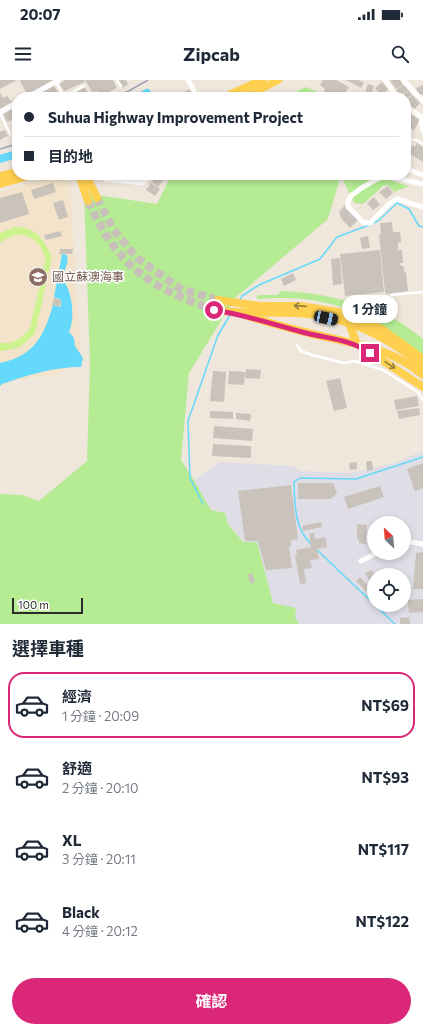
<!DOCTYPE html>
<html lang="zh-TW">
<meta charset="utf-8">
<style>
:root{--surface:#fff;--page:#f2f2f3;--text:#1f2937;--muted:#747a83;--line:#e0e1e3;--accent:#db2777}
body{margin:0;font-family:Commissioner,"Noto Sans TC",sans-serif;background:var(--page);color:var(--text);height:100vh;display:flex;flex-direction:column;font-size:15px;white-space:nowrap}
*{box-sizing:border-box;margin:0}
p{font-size:13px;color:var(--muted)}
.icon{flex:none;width:22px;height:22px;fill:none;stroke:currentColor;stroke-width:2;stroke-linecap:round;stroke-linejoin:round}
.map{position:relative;height:544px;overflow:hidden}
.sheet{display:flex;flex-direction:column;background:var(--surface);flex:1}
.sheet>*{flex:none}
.guide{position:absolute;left:12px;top:12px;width:399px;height:88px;border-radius:16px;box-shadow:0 2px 6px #0003;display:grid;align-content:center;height:88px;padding:0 12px;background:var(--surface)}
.needle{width:26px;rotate:334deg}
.buttons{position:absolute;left:367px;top:436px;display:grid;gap:8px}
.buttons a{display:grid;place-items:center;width:44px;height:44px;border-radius:50%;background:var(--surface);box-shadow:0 2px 6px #0003;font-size:20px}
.scale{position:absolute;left:12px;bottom:10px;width:71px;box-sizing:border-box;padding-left:4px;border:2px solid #2b2b2b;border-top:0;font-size:11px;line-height:14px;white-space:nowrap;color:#2b2b2b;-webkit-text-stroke:3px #fff;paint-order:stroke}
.end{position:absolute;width:18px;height:18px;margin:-9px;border:5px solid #db2777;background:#fff;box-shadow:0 0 0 2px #fff}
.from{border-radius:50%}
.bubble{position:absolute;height:28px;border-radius:14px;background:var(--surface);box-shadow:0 2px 6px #0003;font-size:13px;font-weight:700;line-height:28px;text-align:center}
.car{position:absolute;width:12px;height:24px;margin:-12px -6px;border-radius:5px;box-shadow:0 0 3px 1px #0007;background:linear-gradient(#222 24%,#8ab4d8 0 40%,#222 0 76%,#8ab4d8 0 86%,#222 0)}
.guide b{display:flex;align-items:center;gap:14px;height:38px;font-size:15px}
.guide b+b{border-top:1px solid var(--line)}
.guide i{width:10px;height:10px;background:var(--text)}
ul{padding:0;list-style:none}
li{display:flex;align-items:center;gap:12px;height:66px;margin:0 8px 6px;padding:0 4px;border:2px solid transparent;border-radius:16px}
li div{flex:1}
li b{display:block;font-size:15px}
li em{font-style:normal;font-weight:700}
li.active{border-color:var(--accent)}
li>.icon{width:36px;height:36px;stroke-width:1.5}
h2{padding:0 12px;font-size:18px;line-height:48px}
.primary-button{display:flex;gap:8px;margin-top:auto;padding:8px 12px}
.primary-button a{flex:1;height:46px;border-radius:24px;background:var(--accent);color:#fff;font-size:16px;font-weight:700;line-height:46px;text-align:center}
.status{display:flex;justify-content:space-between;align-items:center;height:28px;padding:0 20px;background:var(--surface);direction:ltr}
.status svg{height:11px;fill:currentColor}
header{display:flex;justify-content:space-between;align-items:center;height:52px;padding:0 12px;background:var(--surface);font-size:18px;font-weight:700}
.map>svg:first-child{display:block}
.industrial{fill:#dfdde6;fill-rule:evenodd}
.education{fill:#f2e3ca}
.green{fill:#b4eb93}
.pitch{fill:#ccf38d}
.water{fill:#64d9fb}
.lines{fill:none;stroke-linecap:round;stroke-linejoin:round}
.stream{stroke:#64d9fb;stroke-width:1.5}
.river{stroke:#64d9fb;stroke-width:8}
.building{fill:#cac3bb}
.primary-tunnel{stroke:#c8c1b9;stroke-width:8;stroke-dasharray:8 4;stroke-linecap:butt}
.service{stroke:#fff;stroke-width:2.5}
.minor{stroke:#fff;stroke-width:5}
.primary{stroke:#ffd050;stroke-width:8}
.rail{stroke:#9ea2b8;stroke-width:1.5}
.oneway{stroke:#957e3e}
.route{stroke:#db2777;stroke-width:5}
.labels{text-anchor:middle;stroke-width:3;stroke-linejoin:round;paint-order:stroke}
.education-label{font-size:12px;fill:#785e54;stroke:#fff;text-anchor:start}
</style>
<div class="status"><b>20:07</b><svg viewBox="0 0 49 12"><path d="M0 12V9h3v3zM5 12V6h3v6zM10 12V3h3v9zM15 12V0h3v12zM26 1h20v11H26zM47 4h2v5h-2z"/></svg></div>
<header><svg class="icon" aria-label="menu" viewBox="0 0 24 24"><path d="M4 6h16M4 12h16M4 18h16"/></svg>Zipcab<svg class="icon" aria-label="search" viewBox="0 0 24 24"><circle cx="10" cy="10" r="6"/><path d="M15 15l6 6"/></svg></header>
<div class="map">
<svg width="423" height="544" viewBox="0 0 423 544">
<rect width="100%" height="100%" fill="#efe6dc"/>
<!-- industrial -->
<path class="industrial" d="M 423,371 L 423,544 L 299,544 L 295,537 L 296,528 L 273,523 L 257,462 L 244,462 L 228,444 L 225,433 L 211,430 L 194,400 L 220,382 L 292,386 L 301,391 L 351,393 L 394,383 ZM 374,443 L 404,443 L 404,473 L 374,473 ZM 374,495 L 404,495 L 404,525 L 374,525 Z"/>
<!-- education -->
<path class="education" d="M 57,95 L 65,95 L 70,104 L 81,282 L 55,295 L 11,301 L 0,307 L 0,112 Z"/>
<!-- green -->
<g class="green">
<path d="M 306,7 L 328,17 L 285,17 Z"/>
<path d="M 171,95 L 341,95 L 328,139 L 235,218 L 189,293 L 181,380 L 194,400 L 211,430 L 225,433 L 228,444 L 243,462 L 257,462 L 273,523 L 296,528 L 295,537 L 299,544 L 0,544 L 0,414 L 22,415 L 39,421 L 87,381 L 90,282 L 84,113 L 157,124 Z"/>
<path d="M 342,95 L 404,95 L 402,97 L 377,96 L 356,110 L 385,99 L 409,106 L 394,112 L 388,105 L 383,106 L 363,124 L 354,123 L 342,97 Z"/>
<path d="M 281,211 C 317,212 357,221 390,237 C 402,242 413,252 423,259 L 423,276 C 373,233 326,213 259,219 L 256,218 L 258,215 L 278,215 Z"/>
</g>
<!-- pitch -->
<path class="pitch" d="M 15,147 C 37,147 43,159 52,177 L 35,253 L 20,267 L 2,271 L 0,271 L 0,263 C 13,264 22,259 30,248 C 32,236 46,187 45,178 C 43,168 36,159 26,156 C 17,153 7,157 0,163 L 0,153 Z"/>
<!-- water -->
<path class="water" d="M 62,174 L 67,175 C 69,184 64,189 63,197 C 63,201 68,207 69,212 C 73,223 74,241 69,252 L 74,258 L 75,266 L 83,278 L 81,287 C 53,287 28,295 2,304 L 0,306 L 0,283 C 34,276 44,256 53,225 L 61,227 L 61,220 L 54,217 Z"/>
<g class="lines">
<!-- stream -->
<g class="stream">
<path d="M 373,143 L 378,141 L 397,123 L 409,129 L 419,146 L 423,147"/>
<path d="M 240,220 L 242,216 L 259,205 L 320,179 L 337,157 L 369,145"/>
<path d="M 203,424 L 190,398 L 188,341 L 218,255 L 230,235"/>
<path d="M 311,464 C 294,448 295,424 294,402 L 300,398 L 356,399 L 423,377"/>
<path d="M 317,470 L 395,544"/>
</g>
<!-- river -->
<g class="river">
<path d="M 140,17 L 147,13"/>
<path d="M 0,79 L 17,74"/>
</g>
</g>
<!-- building -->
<g class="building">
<path d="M 0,0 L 17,0 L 0,9 Z"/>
<path d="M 21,0 L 55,0 L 27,14 L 20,1 Z"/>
<path d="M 65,0 L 84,0 L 85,2 L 64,11 L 59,4 Z"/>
<path d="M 85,0 L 113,0 L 117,8 L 101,16 L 97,11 L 92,12 Z"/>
<path d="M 118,0 L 126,0 L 128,4 L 123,8 Z"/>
<path d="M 323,0 L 336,0 L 349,7 L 344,15 L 333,14 L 332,16 L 324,11 L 325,9 L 320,5 Z"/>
<path d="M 346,0 L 359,0 L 364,3 L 361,8 Z"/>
<path d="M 390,0 L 401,0 L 403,5 L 396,9 Z"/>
<path d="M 382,2 L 388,9 L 381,15 L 375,8 Z"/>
<path d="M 368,4 L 374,6 L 371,14 L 365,13 Z"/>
<path d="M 54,5 L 60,16 L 33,17 Z"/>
<path d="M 404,5 L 408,10 L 400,16 L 396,10 Z"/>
<path d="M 423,5 L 423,17 L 422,14 L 419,16 L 416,8 Z"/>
<path d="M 85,7 L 90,17 L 68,17 Z"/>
<path d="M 190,9 L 193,14 L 187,17 L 181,17 L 180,14 Z"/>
<path d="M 408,10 L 412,15 L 406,19 L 406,17 L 401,17 Z"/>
<path d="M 0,13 L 3,18 L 7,16 L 12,22 L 0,29 Z"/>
<path d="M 412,15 L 420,23 L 414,30 L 406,22 Z"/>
<path d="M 13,29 L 15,29 L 17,33 L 17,37 L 7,42 L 3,34 Z"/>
<path d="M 406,32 L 420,40 L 414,50 L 408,47 L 413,38 L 406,45 Z"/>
<path d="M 5,50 L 8,56 L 0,60 L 0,52 Z"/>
<path d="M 417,63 L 423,67 L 423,82 L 408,73 L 413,65 L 415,67 Z"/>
<path d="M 156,95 L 164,99 L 158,107 L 152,102 Z"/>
<path d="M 53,103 L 56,112 L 34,119 L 31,110 Z"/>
<path d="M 151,103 L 160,109 L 155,116 L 146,110 Z"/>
<path d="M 388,106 L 393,113 L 386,119 L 379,112 Z"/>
<path d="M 22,112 L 29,134 L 0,143 L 0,118 Z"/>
<path d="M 374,117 L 380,125 L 373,130 L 367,123 Z"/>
<path d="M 63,120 L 68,137 L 59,140 L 53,123 Z"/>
<path d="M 345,125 L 358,140 L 350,148 L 341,138 L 339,132 Z"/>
<path d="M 392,142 L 393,152 L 400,152 L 401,162 L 398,163 L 398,170 L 402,170 L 403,183 L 400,183 L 400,185 L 404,187 L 404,192 L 406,192 L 408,211 L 387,214 L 385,212 L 379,154 L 381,154 L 380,143 Z"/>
<path d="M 60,151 L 62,156 L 46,160 L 44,155 Z"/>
<path d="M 368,156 L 370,168 L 362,169 L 360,158 Z"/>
<path d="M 60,169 L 73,169 L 72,174 L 59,174 Z"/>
<path d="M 380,170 L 384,212 L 345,216 L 340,174 Z"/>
<path d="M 340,178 L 342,204 L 333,205 L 331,179 Z"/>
<path d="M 293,193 L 296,200 L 284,206 L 281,199 Z"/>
<path d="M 54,218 L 61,220 L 60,226 L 52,225 Z"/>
<path d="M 246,289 L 261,290 L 260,299 L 245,298 Z"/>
<path d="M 213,291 L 226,292 L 224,322 L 210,321 Z"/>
<path d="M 229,291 L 245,292 L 244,305 L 228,304 Z"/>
<path d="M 340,298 L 347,328 L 334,331 L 326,301 Z"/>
<path d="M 417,316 L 419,326 L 396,330 L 394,320 Z"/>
<path d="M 419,328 L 420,335 L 399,339 L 397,331 Z"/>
<path d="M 210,331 L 233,332 L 233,339 L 210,338 Z"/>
<path d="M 236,333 L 251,334 L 250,341 L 236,339 Z"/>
<path d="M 214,346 L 253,349 L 252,361 L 213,358 Z"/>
<path d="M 213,364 L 251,366 L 251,378 L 212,376 Z"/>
<path d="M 366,381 L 372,381 L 373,390 L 367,391 Z"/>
<path d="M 357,382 L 357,389 L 350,390 L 349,383 Z"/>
<path d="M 423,383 L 423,408 L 415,411 L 407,389 Z"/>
<path d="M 298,403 L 333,403 L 337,413 L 331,419 L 298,419 Z"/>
<path d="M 291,405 L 298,459 L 291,460 L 291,466 L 289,466 L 292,488 L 266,490 L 258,461 L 245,461 L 238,411 Z"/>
<path d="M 380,406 L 384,417 L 348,429 L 344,417 Z"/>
<path d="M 321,442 L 322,447 L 303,451 L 302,446 Z"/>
<path d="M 357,444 L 367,445 L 366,464 L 359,463 L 359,459 L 357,459 Z"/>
<path d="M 314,453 L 315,459 L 325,457 L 327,467 L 317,469 L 319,479 L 310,480 L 312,488 L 304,489 L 306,503 L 300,504 L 295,475 L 297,475 L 296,470 L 311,467 L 309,454 Z"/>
<path d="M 423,472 L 423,509 L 413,509 L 416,473 Z"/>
<path d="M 372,490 L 375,495 L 374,508 L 365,493 Z"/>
<path d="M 252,493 L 255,502 L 251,504 L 248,495 Z"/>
<path d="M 360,497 L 367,505 L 366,506 L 369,509 L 366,511 L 356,501 Z"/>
<path d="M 423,519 L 423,532 L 409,533 L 408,520 Z"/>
<path d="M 409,537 L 410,544 L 400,544 L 400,538 Z"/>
</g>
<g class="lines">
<!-- primary-tunnel -->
<g class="primary-tunnel">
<path d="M 97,118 L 113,149 L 137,178 L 181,209 L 218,220"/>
<path d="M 88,121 C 118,187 148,206 214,230"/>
</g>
<!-- service -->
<g class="service">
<path d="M 117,0 L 121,6"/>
<path d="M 56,1 L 64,17"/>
<path d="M 63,17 L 84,6"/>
<path d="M 0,33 L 10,54"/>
<path d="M 406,59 L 416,60 L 423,64"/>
<path d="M 391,215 L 423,212"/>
<path d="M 297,265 L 301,271 L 312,275 L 344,283 L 355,281 L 383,290 L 418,312 L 423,320"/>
</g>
<!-- minor -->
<g class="minor">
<path d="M 188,0 L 195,13 L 190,17"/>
<path d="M 385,0 L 397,17"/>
<path d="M 403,0 L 423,21"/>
<path d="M 28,17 L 59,0"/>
<path d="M 406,26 L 423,38"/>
<path d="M 0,32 L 17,23"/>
<path d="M 423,36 L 421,42 L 423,50"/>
<path d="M 406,89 L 423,95"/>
<path d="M 106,99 L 143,103 L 151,95"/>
<path d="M 423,104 L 384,95 L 363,107 L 352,115 L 348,121 L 348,127 L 364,143 L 370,143 L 389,124 L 397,119 L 423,127"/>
<path d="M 404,461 L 423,464"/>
<path d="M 361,481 L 377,473"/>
</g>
<!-- primary -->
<g class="primary">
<path d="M 225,17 L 262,0"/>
<path d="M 245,17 L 278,0"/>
<path d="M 79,95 L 88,121"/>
<path d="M 86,95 L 97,118"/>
<path d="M 0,96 L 17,92"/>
<path d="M 0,104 L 32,95"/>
<path d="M 218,220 L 259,226 L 300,226 L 338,232 L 380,248 L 423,279"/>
<path d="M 214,230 C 248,235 282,230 316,235 C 355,241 392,260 423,286"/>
<path d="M 247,236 C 267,242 288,248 309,253 C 348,263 391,267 423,295"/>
<path d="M 350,246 L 357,264 L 423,307"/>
</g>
<!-- rail -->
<g class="rail">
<path d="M 118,17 L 148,0"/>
<path d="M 0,69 L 17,64"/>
</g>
</g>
<!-- one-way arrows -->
<defs><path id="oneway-shaft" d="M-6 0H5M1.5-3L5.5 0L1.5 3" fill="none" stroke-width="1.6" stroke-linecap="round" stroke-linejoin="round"/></defs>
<g class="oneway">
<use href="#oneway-shaft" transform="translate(300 226) rotate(-176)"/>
<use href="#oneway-shaft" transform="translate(390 285) rotate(34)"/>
</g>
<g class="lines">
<!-- route -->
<path class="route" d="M 214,230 C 247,235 278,246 310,254 C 332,259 351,260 370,273"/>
</g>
<!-- icons -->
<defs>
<symbol id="school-disc" viewBox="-11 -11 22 22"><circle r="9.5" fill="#8d6e63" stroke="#fff"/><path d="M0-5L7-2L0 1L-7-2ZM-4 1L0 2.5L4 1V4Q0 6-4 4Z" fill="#fff"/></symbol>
</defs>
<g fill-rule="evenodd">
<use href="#school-disc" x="27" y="186" width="22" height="22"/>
</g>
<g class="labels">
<!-- education labels -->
<g class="education-label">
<text x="52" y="201">國立蘇澳海事</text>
</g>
</g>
</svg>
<div class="buttons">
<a><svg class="needle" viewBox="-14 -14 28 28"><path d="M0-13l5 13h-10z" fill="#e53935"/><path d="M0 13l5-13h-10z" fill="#747a83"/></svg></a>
<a><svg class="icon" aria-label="locate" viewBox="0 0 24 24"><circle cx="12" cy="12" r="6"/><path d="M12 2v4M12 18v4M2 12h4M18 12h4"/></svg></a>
</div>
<div class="scale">100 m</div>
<i class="end from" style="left:214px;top:230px"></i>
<i class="end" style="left:370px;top:273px"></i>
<div class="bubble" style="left:342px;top:215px;width:56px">1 分鐘</div>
<i class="car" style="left:326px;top:238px;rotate:102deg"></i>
<div class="guide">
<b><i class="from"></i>Suhua Highway Improvement Project</b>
<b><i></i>目的地</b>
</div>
</div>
<section class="sheet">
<h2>選擇車種</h2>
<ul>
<li class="active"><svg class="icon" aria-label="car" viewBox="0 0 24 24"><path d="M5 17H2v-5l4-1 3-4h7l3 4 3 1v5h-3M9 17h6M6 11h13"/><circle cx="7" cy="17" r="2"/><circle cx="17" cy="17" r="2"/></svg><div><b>經濟</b><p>1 分鐘 · 20:09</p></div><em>NT$69</em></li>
<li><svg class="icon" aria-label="car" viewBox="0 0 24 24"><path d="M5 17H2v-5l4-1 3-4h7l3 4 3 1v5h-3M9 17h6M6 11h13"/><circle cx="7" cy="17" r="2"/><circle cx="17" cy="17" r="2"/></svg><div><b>舒適</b><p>2 分鐘 · 20:10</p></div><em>NT$93</em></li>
<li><svg class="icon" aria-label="car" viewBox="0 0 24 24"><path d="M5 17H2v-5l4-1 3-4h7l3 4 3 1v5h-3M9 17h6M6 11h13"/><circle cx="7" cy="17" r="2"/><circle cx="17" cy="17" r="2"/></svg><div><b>XL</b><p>3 分鐘 · 20:11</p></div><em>NT$117</em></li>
<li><svg class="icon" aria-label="car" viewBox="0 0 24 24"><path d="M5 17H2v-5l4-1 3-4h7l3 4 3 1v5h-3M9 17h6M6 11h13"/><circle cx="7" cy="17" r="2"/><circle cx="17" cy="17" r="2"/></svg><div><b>Black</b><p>4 分鐘 · 20:12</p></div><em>NT$122</em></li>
</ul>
<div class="primary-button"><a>確認</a></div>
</section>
